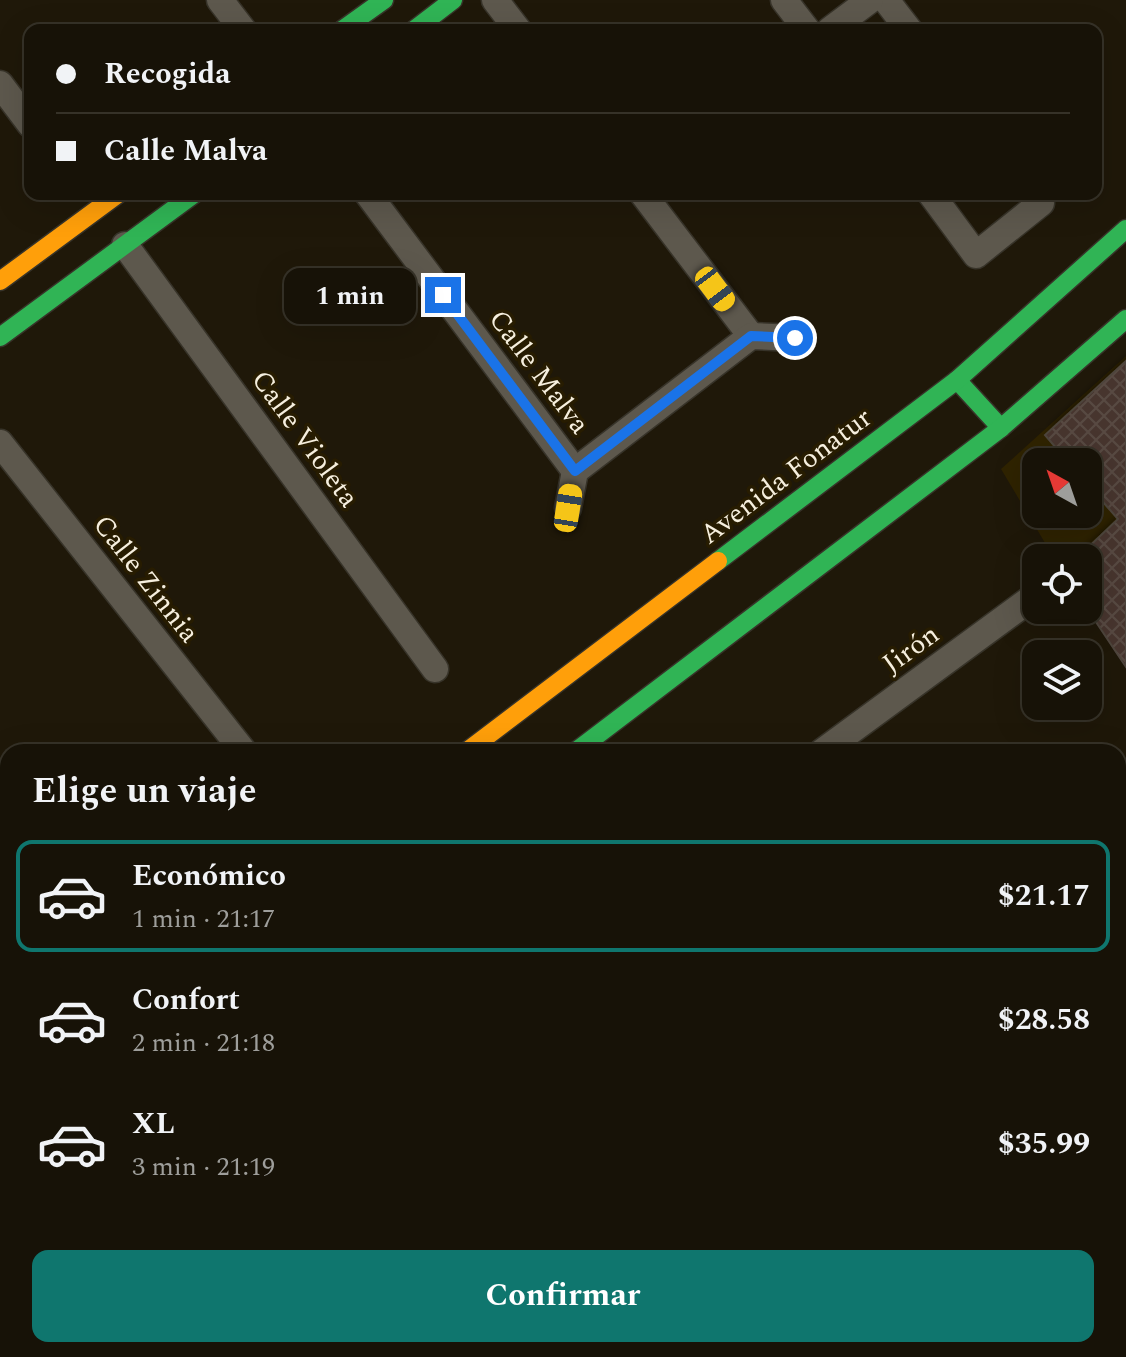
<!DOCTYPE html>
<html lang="es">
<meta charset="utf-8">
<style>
:root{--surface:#171207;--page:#242015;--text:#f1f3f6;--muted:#9e9e9b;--line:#363228;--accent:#0f766e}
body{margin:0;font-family:Spectral,serif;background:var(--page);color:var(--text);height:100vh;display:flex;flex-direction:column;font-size:30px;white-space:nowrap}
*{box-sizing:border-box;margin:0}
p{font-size:26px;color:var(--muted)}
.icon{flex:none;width:44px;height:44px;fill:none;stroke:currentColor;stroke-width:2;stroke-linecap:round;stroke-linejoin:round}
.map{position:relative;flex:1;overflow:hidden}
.sheet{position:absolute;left:0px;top:744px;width:1126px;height:614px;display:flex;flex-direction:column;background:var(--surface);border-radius:24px 24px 0 0;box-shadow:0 8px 32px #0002,0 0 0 2px var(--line)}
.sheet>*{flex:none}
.guide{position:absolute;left:24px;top:24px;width:1078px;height:176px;border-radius:16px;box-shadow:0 8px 32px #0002,0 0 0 2px var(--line);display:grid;align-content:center;height:176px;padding:0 32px;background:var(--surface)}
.needle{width:52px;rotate:320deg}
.buttons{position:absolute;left:1022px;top:448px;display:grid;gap:16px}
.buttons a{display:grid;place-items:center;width:80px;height:80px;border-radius:16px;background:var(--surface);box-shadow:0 8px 32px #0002,0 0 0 2px var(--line);font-size:40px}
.end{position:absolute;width:36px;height:36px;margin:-18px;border:10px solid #1a73e8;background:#fff;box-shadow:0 0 0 4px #fff}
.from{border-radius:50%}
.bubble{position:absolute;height:56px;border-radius:16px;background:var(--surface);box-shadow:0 8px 32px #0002,0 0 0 2px var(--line);font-size:26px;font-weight:700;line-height:56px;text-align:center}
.car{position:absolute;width:24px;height:48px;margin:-24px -12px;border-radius:10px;box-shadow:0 0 6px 2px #0007;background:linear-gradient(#f5c518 24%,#345 0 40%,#f5c518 0 76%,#345 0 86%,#f5c518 0)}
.guide b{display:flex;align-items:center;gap:28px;height:76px;font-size:30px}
.guide b+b{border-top:2px solid var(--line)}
.guide i{width:20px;height:20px;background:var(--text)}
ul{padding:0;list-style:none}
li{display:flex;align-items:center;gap:24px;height:112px;margin:0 16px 12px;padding:0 16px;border:4px solid transparent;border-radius:16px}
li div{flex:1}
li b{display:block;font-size:30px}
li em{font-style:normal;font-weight:700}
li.on{border-color:var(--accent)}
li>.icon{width:72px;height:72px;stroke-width:1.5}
h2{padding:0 32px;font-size:36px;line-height:96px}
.button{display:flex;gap:16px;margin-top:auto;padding:16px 32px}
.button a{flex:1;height:92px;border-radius:16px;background:var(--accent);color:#fff;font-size:32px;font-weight:700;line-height:92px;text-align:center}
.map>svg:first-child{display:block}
.built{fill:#2f2301;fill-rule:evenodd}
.park{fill:url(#park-crowns)}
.building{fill:url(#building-cross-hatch);stroke:#4e453c;stroke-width:2;filter:url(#shadow)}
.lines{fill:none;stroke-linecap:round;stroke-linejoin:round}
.street-casing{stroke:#373329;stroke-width:29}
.fast-casing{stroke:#373329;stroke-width:21}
.slow-casing{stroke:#373329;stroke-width:21}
.jam-casing{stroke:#373329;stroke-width:21}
.street{stroke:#5d584d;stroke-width:26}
.fast{stroke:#30b455;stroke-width:18}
.slow{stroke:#ff9f0a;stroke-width:18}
.jam{stroke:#e5322d;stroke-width:18}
.route{stroke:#1a73e8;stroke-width:10}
.labels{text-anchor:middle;stroke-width:7;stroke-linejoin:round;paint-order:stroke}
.street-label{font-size:28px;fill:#f6efde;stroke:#271c01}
</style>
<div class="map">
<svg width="1126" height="1357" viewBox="0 0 1126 1357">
<defs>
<pattern id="park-crowns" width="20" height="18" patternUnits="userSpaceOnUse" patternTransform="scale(2)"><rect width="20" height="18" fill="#163d0b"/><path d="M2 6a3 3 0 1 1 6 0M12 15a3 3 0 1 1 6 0" fill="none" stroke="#38592e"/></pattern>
<pattern id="building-cross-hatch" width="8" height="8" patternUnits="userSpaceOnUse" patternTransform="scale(2)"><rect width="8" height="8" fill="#46362e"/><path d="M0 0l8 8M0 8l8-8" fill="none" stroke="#584a42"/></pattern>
<filter id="shadow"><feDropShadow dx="7" dy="-7" stdDeviation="4" flood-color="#0009"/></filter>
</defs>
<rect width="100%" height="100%" fill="#1f1809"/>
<!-- built -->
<path class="built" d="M 1126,356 L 1126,667 L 1088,610 L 1088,558 L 1054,558 L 1001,469 ZM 1036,462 L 1088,462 L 1088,514 L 1036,514 Z"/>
<!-- park -->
<path class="park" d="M 802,1350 L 942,1350 L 933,1357 L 806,1357 Z"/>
<!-- building -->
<path class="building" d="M 1126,361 L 1126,667 L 1088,610 L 1088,558 L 1077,558 L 1118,519 L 1088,485 L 1088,462 L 1068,462 L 1045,435 Z"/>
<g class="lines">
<defs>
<g id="street">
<path d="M 220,0 L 243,30"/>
<path d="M 495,0 L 518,30"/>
<path d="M 784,0 L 807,30"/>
<path d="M 886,0 L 909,30"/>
<path d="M 830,30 L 870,0"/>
<path d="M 0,84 L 30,124"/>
<path d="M 368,194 L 575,471"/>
<path d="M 643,194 L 751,336"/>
<path d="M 931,194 L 976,255 L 1041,203 L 1034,194"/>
<path d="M 125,245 L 435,669"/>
<path d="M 0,443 L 244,752"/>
<path d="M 568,508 L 575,471 L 751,336 L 795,338"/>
<path d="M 822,752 L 1036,595"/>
<path d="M 0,826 L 8,837"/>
<path d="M 1118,835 L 1126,829"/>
<path d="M 1118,1149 L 1126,1142"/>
<path d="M 431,1357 L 440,1350"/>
</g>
<g id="fast">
<path d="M 342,30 L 384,0"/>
<path d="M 414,30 L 453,0"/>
<path d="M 0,337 L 194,194"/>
<path d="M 957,380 L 1001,428"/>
<path d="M 718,561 L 957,380 L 1126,229"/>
<path d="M 575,752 L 1001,428 L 1126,319"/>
<path d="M 0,1104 L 8,1098"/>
<path d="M 0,1224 L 2,1234 L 8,1246"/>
<path d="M 65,1350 L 68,1357"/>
</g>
<g id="slow">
<path d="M 0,281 L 118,194"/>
<path d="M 466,752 L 718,561"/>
<path d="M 949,1357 L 956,1350"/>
</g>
<g id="jam">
<path d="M 0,1187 L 8,1181"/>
<path d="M 775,1350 L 778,1357"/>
</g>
</defs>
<!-- street casing -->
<use href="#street" class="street-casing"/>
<!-- fast casing -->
<use href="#fast" class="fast-casing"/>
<!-- slow casing -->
<use href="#slow" class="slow-casing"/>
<!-- jam casing -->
<use href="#jam" class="jam-casing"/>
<!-- street -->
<use href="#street" class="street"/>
<!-- fast -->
<use href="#fast" class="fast"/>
<!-- slow -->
<use href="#slow" class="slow"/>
<!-- jam -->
<use href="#jam" class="jam"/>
</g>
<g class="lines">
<!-- route -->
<path class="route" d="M 443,295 L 575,471 L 751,336 L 795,338"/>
</g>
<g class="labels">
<!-- street labels -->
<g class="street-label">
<text transform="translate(540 371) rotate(53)" y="10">Calle Malva</text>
<text transform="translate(306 438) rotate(54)" y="10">Calle Violeta</text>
<text transform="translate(785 475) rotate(-37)" y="10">Avenida Fonatur</text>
<text transform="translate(147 578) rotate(52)" y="10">Calle Zinnia</text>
<text transform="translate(910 648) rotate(-36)" y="10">Jirón</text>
</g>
</g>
</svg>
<div class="buttons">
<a><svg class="needle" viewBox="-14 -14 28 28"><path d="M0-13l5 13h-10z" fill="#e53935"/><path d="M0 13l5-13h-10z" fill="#9e9e9b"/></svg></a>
<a><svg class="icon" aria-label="locate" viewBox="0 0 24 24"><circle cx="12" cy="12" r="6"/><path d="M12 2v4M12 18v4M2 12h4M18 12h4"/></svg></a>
<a><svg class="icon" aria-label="layers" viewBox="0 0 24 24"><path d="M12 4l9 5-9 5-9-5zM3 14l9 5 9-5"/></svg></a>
</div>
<i class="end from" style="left:795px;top:338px"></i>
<i class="end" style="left:443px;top:295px"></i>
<div class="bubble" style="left:284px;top:268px;width:132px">1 min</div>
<i class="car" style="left:715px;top:289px;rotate:143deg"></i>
<i class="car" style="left:568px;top:508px;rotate:9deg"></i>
<div class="guide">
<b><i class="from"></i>Recogida</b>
<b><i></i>Calle Malva</b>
</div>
<section class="sheet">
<h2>Elige un viaje</h2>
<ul>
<li class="on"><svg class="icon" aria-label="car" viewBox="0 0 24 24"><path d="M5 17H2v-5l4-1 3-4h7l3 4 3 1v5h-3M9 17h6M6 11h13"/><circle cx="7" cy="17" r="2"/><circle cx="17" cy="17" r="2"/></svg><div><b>Económico</b><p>1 min · 21:17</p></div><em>$21.17</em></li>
<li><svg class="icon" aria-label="car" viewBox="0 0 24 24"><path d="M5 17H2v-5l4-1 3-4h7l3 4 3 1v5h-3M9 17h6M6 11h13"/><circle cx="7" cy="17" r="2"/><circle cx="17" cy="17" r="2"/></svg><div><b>Confort</b><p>2 min · 21:18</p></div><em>$28.58</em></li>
<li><svg class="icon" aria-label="car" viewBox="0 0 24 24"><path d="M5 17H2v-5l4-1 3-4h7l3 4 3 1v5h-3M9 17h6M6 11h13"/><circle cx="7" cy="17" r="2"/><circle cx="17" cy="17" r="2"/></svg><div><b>XL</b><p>3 min · 21:19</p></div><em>$35.99</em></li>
</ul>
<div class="button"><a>Confirmar</a></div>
</section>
</div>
